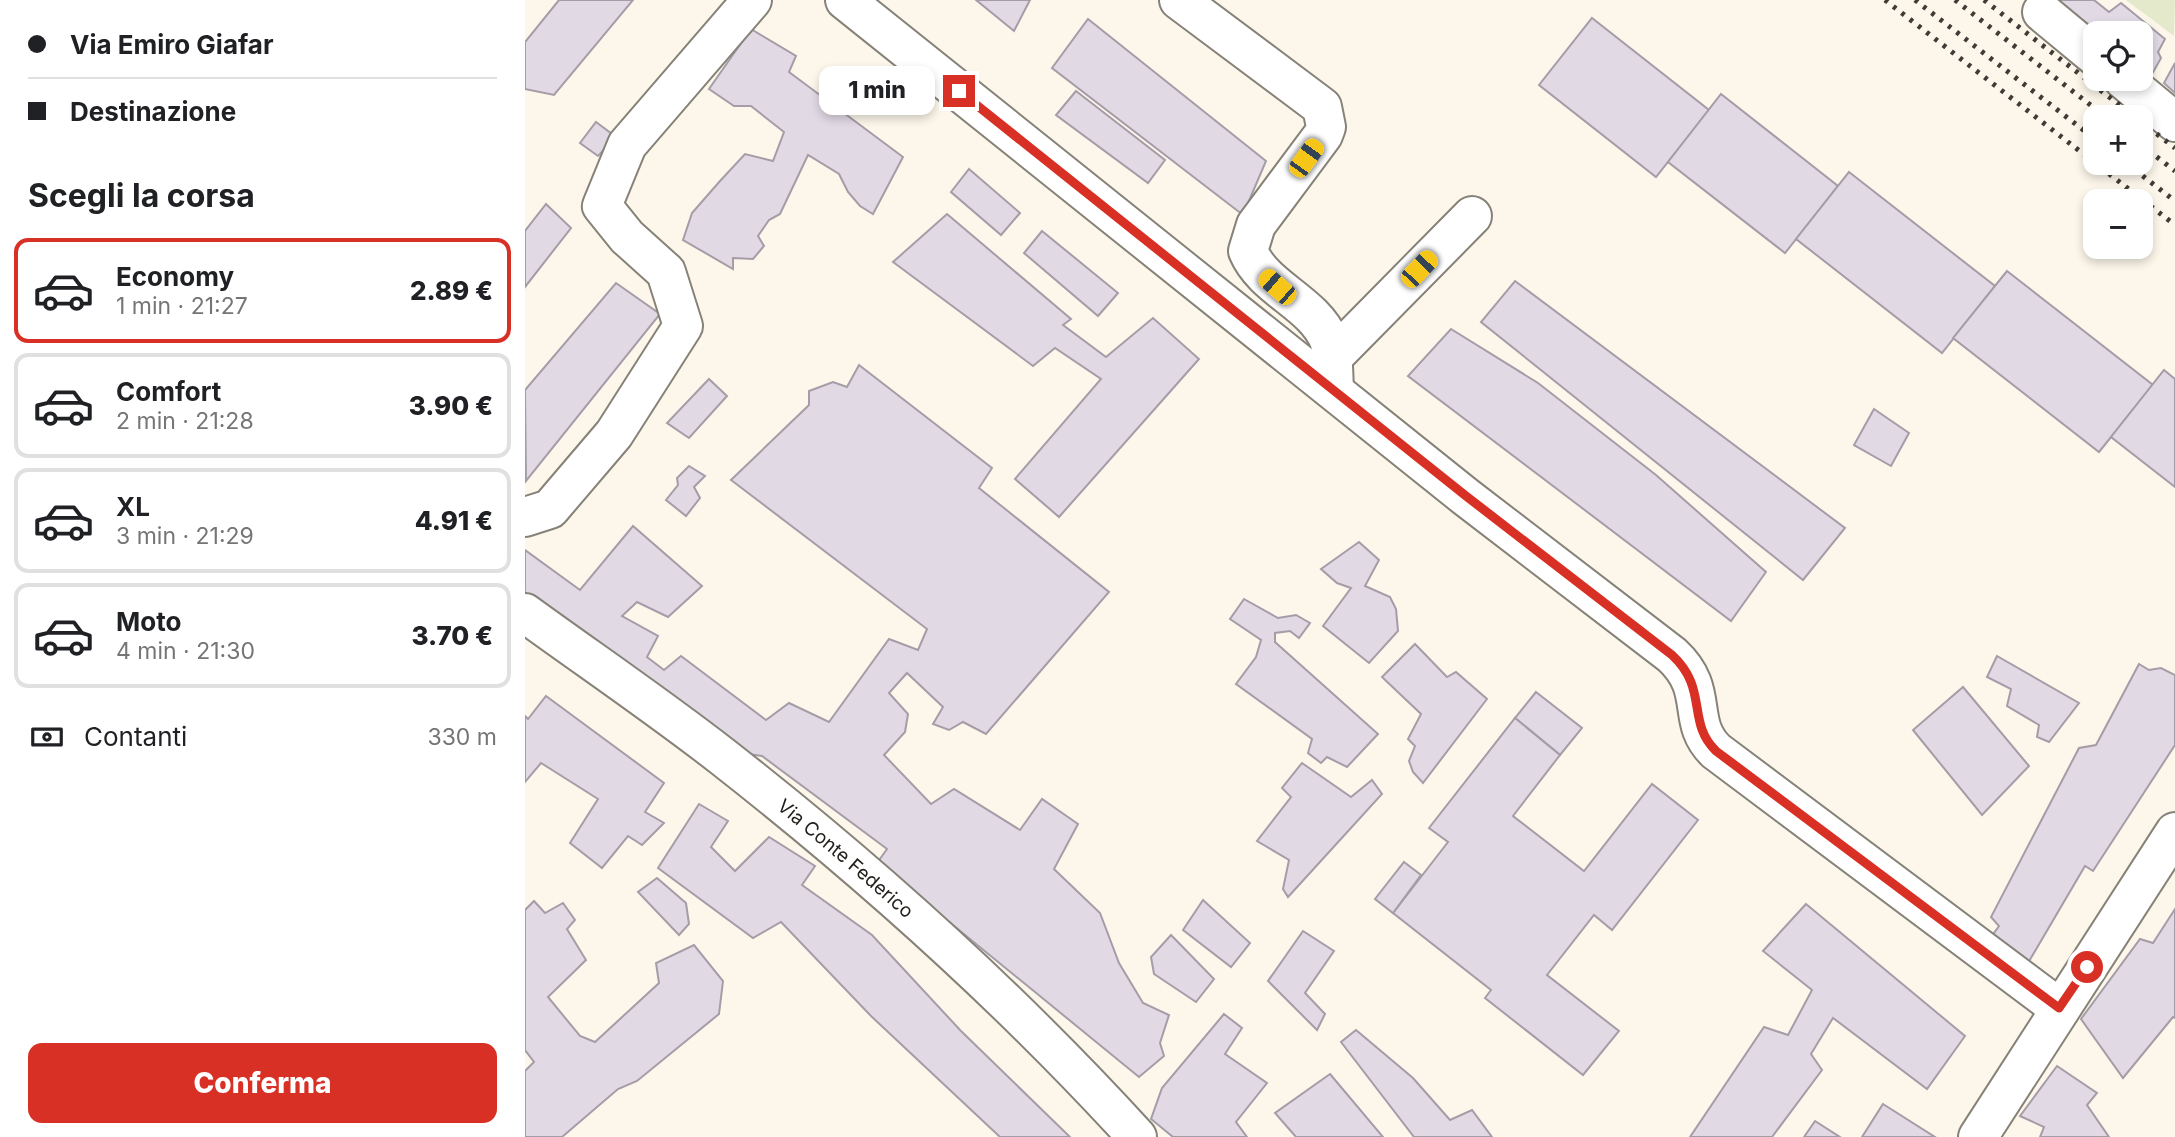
<!DOCTYPE html>
<html lang="it">
<meta charset="utf-8">
<style>
:root{--surface:#fff;--page:#f6f6f6;--text:#202124;--muted:#757577;--line:#e0e0e0;--accent:#d93025}
body{margin:0;font-family:Inter,sans-serif;background:var(--page);color:var(--text);height:100vh;display:flex;flex-direction:column;font-size:26px;white-space:nowrap}
*{box-sizing:border-box;margin:0}
p{font-size:23px;color:var(--muted)}
.icon{flex:none;width:38px;height:38px;fill:none;stroke:currentColor;stroke-width:2;stroke-linecap:round;stroke-linejoin:round}
.map{position:relative;flex:1;overflow:hidden}
.panel{display:flex;flex-direction:column;background:var(--surface);width:525px}
.panel>*{flex:none}
.guide{display:grid;align-content:center;height:154px;padding:0 28px;background:var(--surface)}
.tools{position:absolute;left:1558px;top:21px;display:grid;gap:14px}
.tools a{display:grid;place-items:center;width:70px;height:70px;border-radius:14px;background:var(--surface);box-shadow:0 4px 10px #0003;font-size:35px}
.end{position:absolute;width:32px;height:32px;margin:-16px;border:9px solid #d93025;background:#fff;box-shadow:0 0 0 4px #fff}
.from{border-radius:50%}
.bubble{position:absolute;height:49px;border-radius:14px;background:var(--surface);box-shadow:0 4px 10px #0003;font-size:23px;font-weight:800;line-height:49px;text-align:center}
.car{position:absolute;width:21px;height:42px;margin:-21px -10px;border-radius:9px;box-shadow:0 0 5px 2px #0007;background:linear-gradient(#f5c518 24%,#345 0 40%,#f5c518 0 76%,#345 0 86%,#f5c518 0)}
.guide b{display:flex;align-items:center;gap:24px;height:66px;font-size:26px}
.guide b+b{border-top:2px solid var(--line)}
.guide i{width:18px;height:18px;background:var(--text)}
ul{padding:0;list-style:none}
li{display:flex;align-items:center;gap:21px;height:105px;margin:0 14px 10px;padding:0 14px;border:4px solid var(--line);border-radius:14px}
li div{flex:1}
li b{display:block;font-size:26px}
li em{font-style:normal;font-weight:800}
li.current{border-color:var(--accent)}
li>.icon{width:63px;height:63px;stroke-width:1.5}
h2{padding:0 28px;font-size:32px;line-height:84px}
.pay{display:flex;align-items:center;gap:18px;height:77px;padding:0 28px;font-size:26px}
.pay p{margin-inline-start:auto}
.button{display:flex;gap:14px;margin-top:auto;padding:14px 28px}
.button a{flex:1;height:80px;border-radius:14px;background:var(--accent);color:#fff;font-size:28px;font-weight:800;line-height:80px;text-align:center}
main{display:flex;flex:1;min-height:0}
.map>svg:first-child{display:block}
.green{fill:#e5e9cb}
.building{fill:#e1d9e4;stroke:#a49da7;stroke-width:2}
.lines{fill:none;stroke-linecap:round;stroke-linejoin:round}
.minor-casing{stroke:#878278;stroke-width:42}
.minor{stroke:#fff;stroke-width:38}
.rail{stroke:#3f3b36;stroke-width:5;stroke-dasharray:3.5 7;stroke-linecap:butt}
.route{stroke:#d93025;stroke-width:9}
.labels{text-anchor:middle;stroke-width:5;stroke-linejoin:round;paint-order:stroke}
.street-label{font-size:19px;fill:#24211d;stroke:#fff}
</style>
<main>
<section class="panel">
<div class="guide">
<b><i class="from"></i>Via Emiro Giafar</b>
<b><i></i>Destinazione</b>
</div>
<h2>Scegli la corsa</h2>
<ul>
<li class="current"><svg class="icon" aria-label="car" viewBox="0 0 24 24"><path d="M5 17H2v-5l4-1 3-4h7l3 4 3 1v5h-3M9 17h6M6 11h13"/><circle cx="7" cy="17" r="2"/><circle cx="17" cy="17" r="2"/></svg><div><b>Economy</b><p>1 min · 21:27</p></div><em>2.89 €</em></li>
<li><svg class="icon" aria-label="car" viewBox="0 0 24 24"><path d="M5 17H2v-5l4-1 3-4h7l3 4 3 1v5h-3M9 17h6M6 11h13"/><circle cx="7" cy="17" r="2"/><circle cx="17" cy="17" r="2"/></svg><div><b>Comfort</b><p>2 min · 21:28</p></div><em>3.90 €</em></li>
<li><svg class="icon" aria-label="car" viewBox="0 0 24 24"><path d="M5 17H2v-5l4-1 3-4h7l3 4 3 1v5h-3M9 17h6M6 11h13"/><circle cx="7" cy="17" r="2"/><circle cx="17" cy="17" r="2"/></svg><div><b>XL</b><p>3 min · 21:29</p></div><em>4.91 €</em></li>
<li><svg class="icon" aria-label="car" viewBox="0 0 24 24"><path d="M5 17H2v-5l4-1 3-4h7l3 4 3 1v5h-3M9 17h6M6 11h13"/><circle cx="7" cy="17" r="2"/><circle cx="17" cy="17" r="2"/></svg><div><b>Moto</b><p>4 min · 21:30</p></div><em>3.70 €</em></li>
</ul>
<div class="pay"><svg class="icon" aria-label="cash" viewBox="0 0 24 24"><path d="M3 7h18v10H3z"/><circle cx="12" cy="12" r="2"/></svg>Contanti<p>330 m</p></div>
<div class="button"><a>Conferma</a></div>
</section>
<div class="map">
<svg width="1650" height="1137" viewBox="0 0 1650 1137">
<rect width="100%" height="100%" fill="#fdf7eb"/>
<!-- green -->
<path class="green" d="M 1601,0 L 1650,0 L 1649,36 Z"/>
<!-- building -->
<g class="building">
<path d="M 34,0 L 108,0 L 29,95 L 0,89 L 0,42 Z"/>
<path d="M 451,0 L 505,0 L 489,31 Z"/>
<path d="M 1532,0 L 1569,0 L 1584,12 L 1596,3 L 1640,39 L 1633,52 L 1636,58 L 1626,76 L 1615,79 L 1615,33 L 1570,33 Z"/>
<path d="M 1067,18 L 1184,110 L 1131,177 L 1014,85 Z"/>
<path d="M 563,19 L 741,161 L 718,215 L 527,68 Z"/>
<path d="M 226,29 L 271,56 L 264,72 L 378,157 L 348,214 L 335,206 L 323,192 L 314,174 L 283,155 L 255,214 L 244,220 L 233,236 L 239,246 L 228,259 L 208,258 L 208,269 L 158,240 L 167,213 L 195,181 L 220,154 L 248,161 L 259,132 L 226,106 L 209,106 L 184,89 Z"/>
<path d="M 1650,63 L 1650,93 L 1639,83 Z"/>
<path d="M 551,91 L 640,160 L 623,183 L 531,115 Z"/>
<path d="M 1196,94 L 1313,186 L 1260,253 L 1143,162 Z"/>
<path d="M 71,122 L 91,137 L 73,156 L 55,143 Z"/>
<path d="M 444,169 L 495,213 L 476,235 L 426,192 Z"/>
<path d="M 1324,172 L 1470,286 L 1417,353 L 1271,239 Z"/>
<path d="M 21,204 L 46,228 L 0,287 L 0,231 Z"/>
<path d="M 422,214 L 546,319 L 538,325 L 581,357 L 628,318 L 674,359 L 534,517 L 490,479 L 576,379 L 530,348 L 508,366 L 368,262 Z"/>
<path d="M 517,231 L 593,293 L 573,316 L 499,253 Z"/>
<path d="M 1482,271 L 1628,385 L 1574,452 L 1428,338 Z"/>
<path d="M 990,281 L 1320,528 L 1278,580 L 956,322 Z"/>
<path d="M 91,283 L 135,314 L 1,481 L 0,390 Z"/>
<path d="M 926,329 L 1013,383 L 1131,475 L 1241,572 L 1206,621 L 883,376 Z"/>
<path d="M 334,365 L 467,468 L 454,488 L 584,592 L 461,734 L 438,722 L 424,730 L 408,724 L 418,707 L 382,673 L 364,693 L 383,714 L 380,732 L 359,755 L 406,804 L 429,789 L 495,830 L 517,799 L 553,824 L 529,869 L 575,913 L 594,963 L 618,1003 L 644,1015 L 635,1043 L 639,1056 L 614,1077 L 352,863 L 362,849 L 237,756 L 223,754 L 63,644 L 0,592 L 0,550 L 55,590 L 108,526 L 177,586 L 143,617 L 112,602 L 97,616 L 133,636 L 122,657 L 139,670 L 156,656 L 241,720 L 264,703 L 304,722 L 364,639 L 393,650 L 402,629 L 206,480 L 284,405 L 284,391 L 308,382 L 322,387 Z"/>
<path d="M 1639,370 L 1650,379 L 1650,487 L 1586,437 Z"/>
<path d="M 184,379 L 202,396 L 164,438 L 142,423 Z"/>
<path d="M 1349,409 L 1384,433 L 1366,466 L 1329,445 Z"/>
<path d="M 164,466 L 180,476 L 169,487 L 175,498 L 161,516 L 141,500 L 153,485 L 152,478 Z"/>
<path d="M 834,542 L 854,560 L 840,586 L 865,597 L 871,609 L 873,631 L 844,663 L 798,626 L 826,588 L 812,583 L 796,569 Z"/>
<path d="M 719,599 L 753,618 L 771,615 L 785,623 L 774,638 L 765,631 L 750,633 L 750,642 L 853,734 L 822,767 L 802,757 L 796,763 L 783,753 L 787,739 L 711,684 L 731,657 L 736,640 L 705,619 Z"/>
<path d="M 890,644 L 922,677 L 931,672 L 962,699 L 898,783 L 888,772 L 884,761 L 890,746 L 883,739 L 896,714 L 857,677 Z"/>
<path d="M 1472,656 L 1554,703 L 1524,742 L 1512,737 L 1514,725 L 1482,706 L 1486,689 L 1462,677 Z"/>
<path d="M 1614,664 L 1624,670 L 1636,668 L 1650,675 L 1650,745 L 1568,871 L 1560,866 L 1503,963 L 1464,940 L 1474,926 L 1466,917 L 1554,748 L 1571,745 Z"/>
<path d="M 1438,687 L 1504,766 L 1457,815 L 1388,730 Z"/>
<path d="M 1011,692 L 1057,728 L 1035,755 L 990,718 Z"/>
<path d="M 21,696 L 139,783 L 120,812 L 139,823 L 117,845 L 103,836 L 77,868 L 45,843 L 73,799 L 16,763 L 0,782 L 0,716 L 3,719 Z"/>
<path d="M 990,718 L 1035,755 L 988,816 L 1059,871 L 1127,784 L 1173,820 L 1087,930 L 1069,915 L 1022,975 L 1094,1031 L 1058,1075 L 960,998 L 966,990 L 868,913 L 923,842 L 904,828 Z"/>
<path d="M 777,763 L 826,797 L 847,780 L 857,794 L 763,897 L 758,889 L 764,860 L 732,841 L 766,797 L 757,788 Z"/>
<path d="M 174,804 L 203,821 L 186,847 L 210,871 L 244,837 L 290,866 L 277,885 L 347,935 L 436,1031 L 545,1137 L 475,1137 L 346,1016 L 256,922 L 228,938 L 133,868 Z"/>
<path d="M 879,862 L 896,875 L 868,913 L 850,899 Z"/>
<path d="M 132,878 L 161,903 L 164,924 L 154,935 L 113,892 Z"/>
<path d="M 678,900 L 725,943 L 706,967 L 658,930 Z"/>
<path d="M 9,901 L 20,913 L 38,903 L 50,920 L 42,929 L 61,960 L 23,997 L 55,1036 L 70,1042 L 134,983 L 131,963 L 169,945 L 198,981 L 194,1014 L 112,1081 L 93,1089 L 37,1137 L 0,1137 L 0,1071 L 9,1062 L 0,1050 L 0,910 Z"/>
<path d="M 1281,904 L 1440,1036 L 1402,1089 L 1308,1018 L 1286,1054 L 1297,1070 L 1247,1137 L 1165,1137 L 1239,1027 L 1263,1035 L 1287,990 L 1238,951 Z"/>
<path d="M 1650,909 L 1650,1018 L 1648,1017 L 1598,1078 L 1556,1019 L 1615,939 L 1628,943 Z"/>
<path d="M 778,931 L 809,951 L 780,993 L 800,1014 L 792,1030 L 743,981 Z"/>
<path d="M 646,935 L 689,979 L 671,1002 L 629,974 L 626,957 Z"/>
<path d="M 699,1014 L 717,1028 L 700,1054 L 742,1083 L 711,1122 L 722,1137 L 648,1137 L 626,1119 L 637,1088 Z"/>
<path d="M 831,1030 L 888,1078 L 925,1120 L 947,1110 L 967,1137 L 889,1137 L 816,1042 Z"/>
<path d="M 1532,1066 L 1572,1093 L 1562,1105 L 1584,1137 L 1515,1137 L 1519,1127 L 1495,1116 Z"/>
<path d="M 805,1074 L 858,1137 L 771,1137 L 750,1113 Z"/>
<path d="M 1358,1104 L 1410,1137 L 1337,1137 Z"/>
<path d="M 1290,1121 L 1315,1137 L 1279,1137 Z"/>
</g>
<g class="lines">
<defs>
<g id="minor">
<path d="M 320,0 L 941,497 L 1147,655 C 1186,691 1160,721 1191,751 L 1534,1008"/>
<path d="M 654,0 L 797,107 L 801,127 L 798,135 L 731,225 L 723,251 C 739,289 788,302 804,340 C 809,355 808,374 809,390"/>
<path d="M 1517,12 L 1570,56"/>
<path d="M 1598,79 L 1650,122"/>
<path d="M 807,358 L 947,216"/>
<path d="M 0,517 L 25,509 L 89,434 L 158,326 L 141,272 L 102,237 L 77,206 L 102,145 L 227,0"/>
<path id="s1" d="M 0,613 C 66,661 134,707 198,757 C 345,872 486,999 612,1137"/>
<path d="M 1453,1137 L 1650,832"/>
</g>
</defs>
<!-- minor casing -->
<use href="#minor" class="minor-casing"/>
<!-- minor -->
<use href="#minor" class="minor"/>
<!-- rail -->
<g class="rail">
<path d="M 1360,0 L 1650,225"/>
<path d="M 1390,0 L 1570,139"/>
<path d="M 1430,0 L 1581,117"/>
<path d="M 1459,0 L 1610,117"/>
<path d="M 1615,121 L 1650,148"/>
<path d="M 1615,144 L 1650,171"/>
<path d="M 1601,163 L 1650,201"/>
</g>
</g>
<g class="lines">
<!-- route -->
<path class="route" d="M 434,91 L 941,496 L 1147,655 C 1184,689 1161,722 1191,751 L 1534,1008 L 1562,967"/>
</g>
<g class="labels">
<!-- street labels -->
<g class="street-label">
<text dy="7" stroke="none"><textPath href="#s1" startOffset="404">Via Conte Federico</textPath></text>
</g>
</g>
</svg>
<div class="tools">
<a><svg class="icon" aria-label="locate" viewBox="0 0 24 24"><circle cx="12" cy="12" r="6"/><path d="M12 2v4M12 18v4M2 12h4M18 12h4"/></svg></a>
<a>+</a>
<a>−</a>
</div>
<i class="end from" style="left:1562px;top:967px"></i>
<i class="end" style="left:434px;top:91px"></i>
<div class="bubble" style="left:294px;top:66px;width:116px">1 min</div>
<i class="car" style="left:781px;top:158px;rotate:36deg"></i>
<i class="car" style="left:894px;top:269px;rotate:44deg"></i>
<i class="car" style="left:752px;top:287px;rotate:311deg"></i>
</div>
</main>
